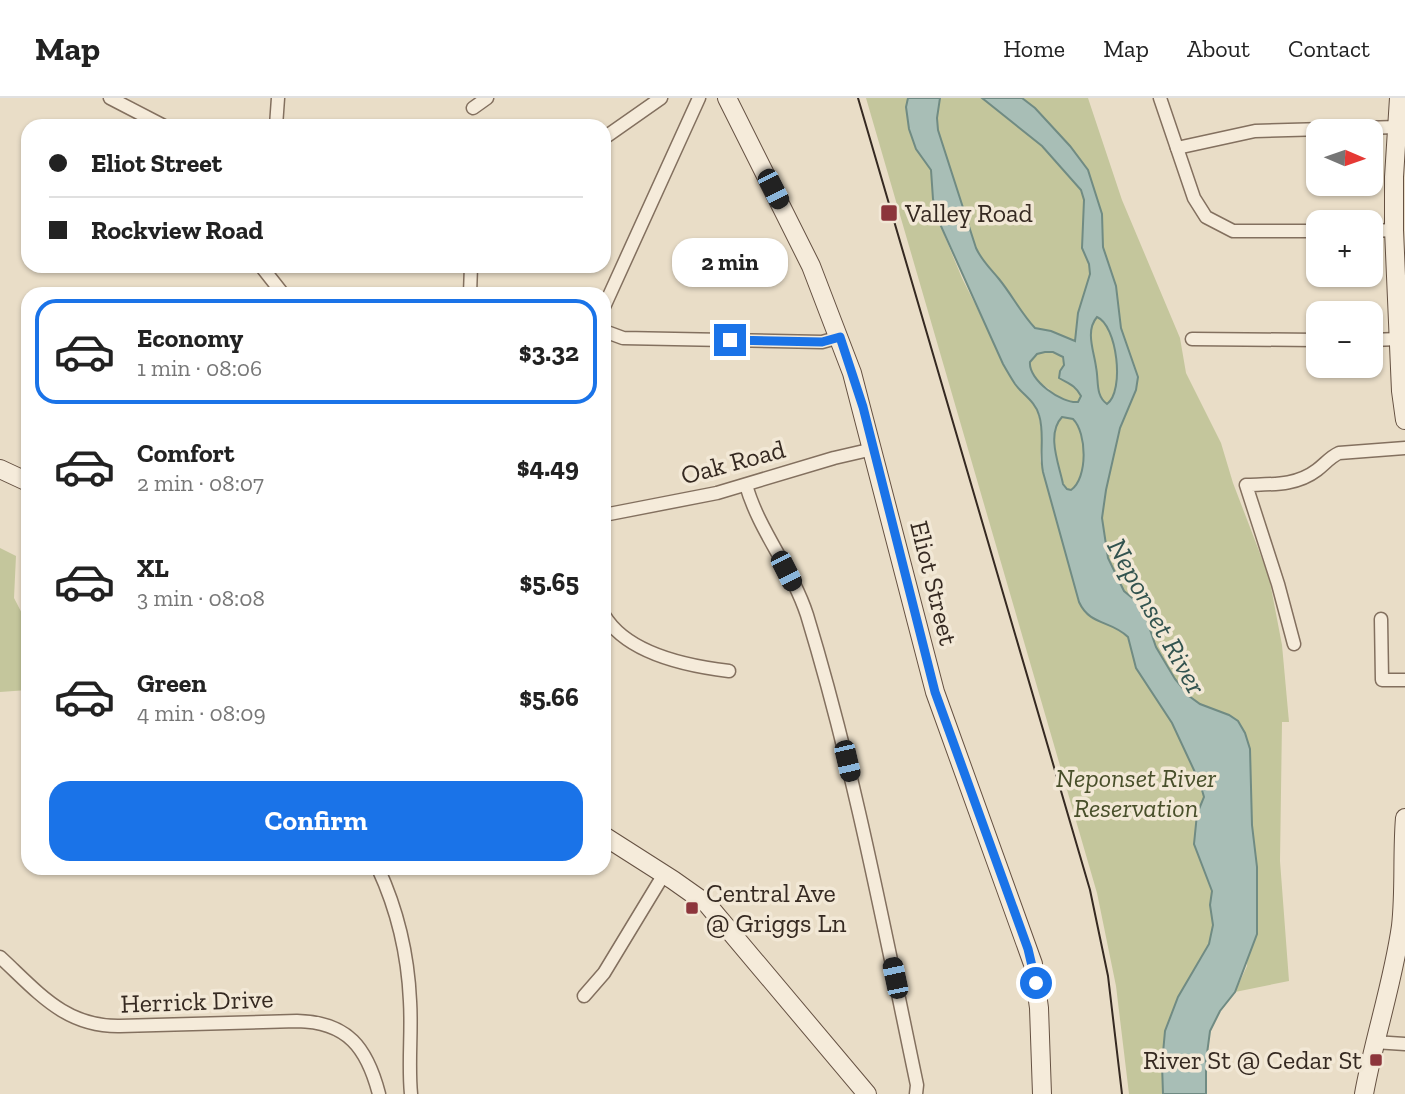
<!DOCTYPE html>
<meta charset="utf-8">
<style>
:root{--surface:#fff;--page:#f2f2f2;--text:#222;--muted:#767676;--line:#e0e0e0;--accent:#1a73e8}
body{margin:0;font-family:"Zilla Slab",serif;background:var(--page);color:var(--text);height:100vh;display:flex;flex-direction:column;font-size:26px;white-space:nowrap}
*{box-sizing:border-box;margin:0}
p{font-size:23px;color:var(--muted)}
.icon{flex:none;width:38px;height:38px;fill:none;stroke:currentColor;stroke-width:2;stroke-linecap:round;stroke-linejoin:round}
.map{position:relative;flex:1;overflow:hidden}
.panel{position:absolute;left:21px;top:189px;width:590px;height:588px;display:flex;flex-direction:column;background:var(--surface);border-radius:21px;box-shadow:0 2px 5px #0004}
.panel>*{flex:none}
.guide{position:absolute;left:21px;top:21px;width:590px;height:154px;border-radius:21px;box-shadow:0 2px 5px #0004;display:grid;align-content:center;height:154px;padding:0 28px;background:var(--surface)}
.needle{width:46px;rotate:92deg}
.tools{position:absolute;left:1306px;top:21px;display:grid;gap:14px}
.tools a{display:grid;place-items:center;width:77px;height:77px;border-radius:14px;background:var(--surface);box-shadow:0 2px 5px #0004;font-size:35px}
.end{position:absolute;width:32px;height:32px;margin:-16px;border:9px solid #1a73e8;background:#fff;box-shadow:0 0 0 4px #fff}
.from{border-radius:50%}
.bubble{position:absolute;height:49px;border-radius:21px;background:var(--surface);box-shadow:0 2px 5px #0004;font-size:23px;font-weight:700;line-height:49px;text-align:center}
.car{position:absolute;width:21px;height:42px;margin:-21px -10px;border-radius:9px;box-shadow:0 0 5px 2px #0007;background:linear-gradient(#222 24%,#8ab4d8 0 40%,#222 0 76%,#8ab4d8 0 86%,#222 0)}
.guide b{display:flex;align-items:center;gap:24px;height:66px;font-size:26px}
.guide b+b{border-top:2px solid var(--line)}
.guide i{width:18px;height:18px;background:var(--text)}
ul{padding:12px 0 0;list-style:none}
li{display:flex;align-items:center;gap:21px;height:105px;margin:0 14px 10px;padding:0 14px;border:4px solid transparent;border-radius:21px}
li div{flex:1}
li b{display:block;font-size:26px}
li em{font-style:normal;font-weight:700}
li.on{border-color:var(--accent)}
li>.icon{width:63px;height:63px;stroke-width:1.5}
.primary-button{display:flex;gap:14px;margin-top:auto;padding:14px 28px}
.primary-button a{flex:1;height:80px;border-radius:21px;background:var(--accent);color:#fff;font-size:28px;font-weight:700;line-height:80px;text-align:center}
header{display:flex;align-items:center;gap:42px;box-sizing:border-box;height:98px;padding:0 35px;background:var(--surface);border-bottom:2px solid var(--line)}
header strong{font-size:33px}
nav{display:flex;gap:38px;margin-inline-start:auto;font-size:24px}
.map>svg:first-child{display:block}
.green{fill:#c4c69c}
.water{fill:#a8beb6;stroke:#708b83;stroke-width:2;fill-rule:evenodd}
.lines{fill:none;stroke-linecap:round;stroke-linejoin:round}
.street-casing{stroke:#83705f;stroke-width:15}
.secondary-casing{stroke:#655142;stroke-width:20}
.street{stroke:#f5ebda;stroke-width:12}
.secondary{stroke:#f5ebda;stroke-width:18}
.tram{stroke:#352921;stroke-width:2}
.route{stroke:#1a73e8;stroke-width:9}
.poi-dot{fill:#8c353b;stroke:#f2e8d6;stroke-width:2.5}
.labels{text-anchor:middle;stroke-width:7;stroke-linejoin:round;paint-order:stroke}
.poi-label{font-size:26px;fill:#352921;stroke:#f2e8d6;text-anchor:start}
.street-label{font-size:26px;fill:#352921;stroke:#f2e8d6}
.park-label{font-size:26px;font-style:italic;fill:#484f2a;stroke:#f2e8d6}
.water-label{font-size:28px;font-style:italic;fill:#32534f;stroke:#f2e8d6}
</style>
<header>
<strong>Map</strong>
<nav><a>Home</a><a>Map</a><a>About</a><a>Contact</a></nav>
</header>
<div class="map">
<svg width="1405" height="996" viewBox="0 0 1405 996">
<rect width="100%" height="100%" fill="#e9ddc7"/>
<!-- green -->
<g class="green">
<path d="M 866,0 L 908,0 L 906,9 L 909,31 L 931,72 L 935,112 L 945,139 L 962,180 L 1015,286 L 1030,301 L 1038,314 L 1042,336 L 1040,361 L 1043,374 L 1079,504 L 1093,521 L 1109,526 L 1128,539 L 1136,570 L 1172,625 L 1200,685 L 1204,699 L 1197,716 L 1194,746 L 1212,793 L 1210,807 L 1213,827 L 1209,846 L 1178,899 L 1165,933 L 1162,966 L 1163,996 L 1129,996 L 1116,888 L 1097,795 Z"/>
<path d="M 940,0 L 982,0 L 1042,48 L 1081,92 L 1085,102 L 1083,150 L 1089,166 L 1090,176 L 1078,215 L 1075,243 L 1051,233 L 1035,230 C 1021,215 1012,197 999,181 C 990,170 982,163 976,150 L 938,32 L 937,20 Z"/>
<path d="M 1021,0 L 1088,0 L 1122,102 L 1180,240 L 1186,275 L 1221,345 L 1233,385 L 1269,479 L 1282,547 L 1289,624 L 1282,624 L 1280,763 L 1289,883 L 1235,894 L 1247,868 L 1252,727 L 1250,651 L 1245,635 L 1229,617 L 1200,606 L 1189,598 L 1175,581 L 1156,549 L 1146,516 L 1134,501 L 1124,493 L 1108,460 L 1102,420 L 1106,392 L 1120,330 L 1136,292 L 1137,279 L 1121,230 L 1116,188 L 1103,149 L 1102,116 L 1088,72 L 1070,48 L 1035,10 Z"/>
<path d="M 1097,219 C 1117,228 1125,293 1107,306 C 1095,296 1099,283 1096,269 C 1093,253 1085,232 1097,219 Z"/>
<path d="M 1045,254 L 1053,254 L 1062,259 L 1064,267 L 1060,273 L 1063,283 C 1072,285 1076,289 1081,297 L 1078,304 L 1075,305 L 1055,298 L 1049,291 L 1038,283 L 1029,270 L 1030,264 L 1037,256 Z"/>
<path d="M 1063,319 C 1092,318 1088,381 1071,393 L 1067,391 L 1063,386 C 1059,366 1045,336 1063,319 Z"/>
<path d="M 0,450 L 16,458 L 14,500 L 28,527 L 28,592 L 0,594 Z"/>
</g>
<!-- water -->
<path class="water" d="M 908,0 L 940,0 L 937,20 L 938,32 L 976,150 C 982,163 990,170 999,181 C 1012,197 1021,215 1035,230 L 1051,233 L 1075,243 L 1078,215 L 1090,176 L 1089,166 L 1082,150 L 1084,102 L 1081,92 L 1042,48 L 982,0 L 1022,0 L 1035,10 L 1070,48 L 1088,72 L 1102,116 L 1103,149 L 1116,188 L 1121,230 L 1138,279 L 1136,292 L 1120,330 L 1106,392 L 1102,420 L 1108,460 L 1124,493 L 1142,508 L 1156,549 L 1175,581 L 1189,598 L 1200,606 L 1229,617 L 1238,623 L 1245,635 L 1250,651 L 1252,727 L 1257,769 L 1257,836 L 1235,894 L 1220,913 L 1210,933 L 1206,963 L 1206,996 L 1163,996 L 1162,966 L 1165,933 L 1178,899 L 1209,846 L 1213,827 L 1210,807 L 1212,793 L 1194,746 L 1197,716 L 1204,699 L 1200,685 L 1172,625 L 1136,570 L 1128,539 C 1111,522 1090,528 1079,504 L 1043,374 C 1039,355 1045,336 1039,317 C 1035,303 1023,297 1015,286 C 1011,280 1007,273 1003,266 L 940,126 L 933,101 L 931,72 L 916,51 L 909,31 L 906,9 ZM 1097,219 C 1117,227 1125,293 1107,306 C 1095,297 1099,283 1096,269 C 1094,253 1085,233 1097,219 ZM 1045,254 L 1053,254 L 1063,259 L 1064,267 L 1060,273 L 1059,280 C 1069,286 1075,287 1081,298 L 1078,304 C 1062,306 1028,282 1030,264 L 1037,256 ZM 1062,319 L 1073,321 C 1087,335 1088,380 1071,392 L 1067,391 L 1063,386 C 1059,366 1046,336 1062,319 Z"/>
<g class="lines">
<defs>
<g id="street">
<path d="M 110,0 L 164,28"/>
<path d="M 1160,0 L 1194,100 L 1206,119 L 1233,133 L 1318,133"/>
<path d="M 473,10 L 487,0"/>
<path d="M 276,28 L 278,0"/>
<path d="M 604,40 L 661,0"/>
<path d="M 1177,50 L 1255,33 L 1398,29"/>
<path d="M 1370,133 L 1394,132"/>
<path d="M 261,168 L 283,196"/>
<path d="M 470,196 L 471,168"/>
<path d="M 604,209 L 699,0"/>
<path d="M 604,233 L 623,240 L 822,244 L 840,239"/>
<path d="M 1192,241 L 1318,242"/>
<path d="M 1370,242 L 1399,241"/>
<path d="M 746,387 C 759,433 792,471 807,517 C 854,671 884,830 917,987 L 916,996"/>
<path d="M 604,417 L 717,395 L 834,360 L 873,351"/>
<path d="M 604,517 C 627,556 687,568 729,573"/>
<path d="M 1381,521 L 1382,582 L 1405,582"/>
<path d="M 1294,546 L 1278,486 L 1246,387 C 1272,386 1296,388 1317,372 C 1325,366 1330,359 1339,355 L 1405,350"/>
<path d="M 378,770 C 397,811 408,858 410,903 C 412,934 408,965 411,996"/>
<path d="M 0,859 C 38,894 65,929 120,928 L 297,923 C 348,924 367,950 379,996"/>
<path d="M 584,898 L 604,875 L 664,776"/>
<path d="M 1374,944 L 1405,946"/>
</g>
<g id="secondary">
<path d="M 727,0 L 811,168 L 852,275 L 935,594 L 1033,866 L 1039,910 L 1042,996"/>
<path d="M 1399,0 L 1394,79 L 1394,132 L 1401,293 L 1405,322"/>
<path d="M 0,371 L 28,384"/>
<path d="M 604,738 L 673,782 L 707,806 L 867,996"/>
<path d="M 1364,996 C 1374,940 1393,885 1401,828 C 1405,793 1402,756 1405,720"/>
</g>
</defs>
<!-- street casing -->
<use href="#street" class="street-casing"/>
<!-- secondary casing -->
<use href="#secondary" class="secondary-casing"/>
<!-- street -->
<use href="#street" class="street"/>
<!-- secondary -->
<use href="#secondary" class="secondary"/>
<!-- tram -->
<path class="tram" d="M 858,0 L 1090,792 L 1108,878 L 1122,996"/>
</g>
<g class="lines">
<!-- route -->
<path class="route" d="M 730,242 L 822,244 L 840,239 L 863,309 L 935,594 L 1028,851 L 1036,885"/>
</g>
<!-- markers -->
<g class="poi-dot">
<rect x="880" y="106" width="18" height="18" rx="3.5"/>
<rect x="685" y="803" width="14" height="14" rx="3.5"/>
<rect x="1369" y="955" width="14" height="14" rx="3.5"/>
</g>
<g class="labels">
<!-- poi labels -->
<g class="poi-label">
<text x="905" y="124">Valley Road</text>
<text x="706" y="804">Central Ave<tspan x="706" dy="30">@ Griggs Ln</tspan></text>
<text x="1362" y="971" text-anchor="end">River St @ Cedar St</text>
</g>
<!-- street labels -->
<g class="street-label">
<text transform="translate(733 364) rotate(-15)" y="9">Oak Road</text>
<text transform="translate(934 485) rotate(76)" y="9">Eliot Street</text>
<text transform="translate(197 903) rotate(-2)" y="9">Herrick Drive</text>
</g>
<!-- park labels -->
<g class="park-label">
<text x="1136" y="689">Neponset River<tspan x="1136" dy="30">Reservation</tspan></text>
</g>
<!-- water labels -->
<g class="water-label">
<text transform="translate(1157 518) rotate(61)" y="10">Neponset River</text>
</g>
</g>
</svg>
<div class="tools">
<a><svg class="needle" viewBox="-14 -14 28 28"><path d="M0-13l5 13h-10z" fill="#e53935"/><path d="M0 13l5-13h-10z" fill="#767676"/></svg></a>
<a>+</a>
<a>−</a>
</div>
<i class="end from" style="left:1036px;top:885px"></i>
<i class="end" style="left:730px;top:242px"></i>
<div class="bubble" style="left:672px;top:140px;width:116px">2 min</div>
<i class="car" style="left:773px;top:91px;rotate:153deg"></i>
<i class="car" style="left:786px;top:473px;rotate:153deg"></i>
<i class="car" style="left:847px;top:663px;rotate:167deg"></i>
<i class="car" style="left:895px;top:880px;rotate:348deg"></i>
<div class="guide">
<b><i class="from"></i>Eliot Street</b>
<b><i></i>Rockview Road</b>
</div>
<section class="panel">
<ul>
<li class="on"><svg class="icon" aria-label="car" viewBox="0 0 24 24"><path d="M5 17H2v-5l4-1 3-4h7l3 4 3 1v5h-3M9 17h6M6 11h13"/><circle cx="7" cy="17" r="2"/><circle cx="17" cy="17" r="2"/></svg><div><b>Economy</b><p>1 min · 08:06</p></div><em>$3.32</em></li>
<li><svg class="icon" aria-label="car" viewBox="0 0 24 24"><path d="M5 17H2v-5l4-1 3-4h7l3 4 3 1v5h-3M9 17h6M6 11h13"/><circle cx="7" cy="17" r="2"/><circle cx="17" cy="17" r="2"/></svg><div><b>Comfort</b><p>2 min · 08:07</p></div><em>$4.49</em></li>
<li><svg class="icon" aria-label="car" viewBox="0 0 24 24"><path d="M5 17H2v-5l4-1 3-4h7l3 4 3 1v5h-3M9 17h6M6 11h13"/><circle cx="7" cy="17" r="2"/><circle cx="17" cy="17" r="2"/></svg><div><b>XL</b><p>3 min · 08:08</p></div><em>$5.65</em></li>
<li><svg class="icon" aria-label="car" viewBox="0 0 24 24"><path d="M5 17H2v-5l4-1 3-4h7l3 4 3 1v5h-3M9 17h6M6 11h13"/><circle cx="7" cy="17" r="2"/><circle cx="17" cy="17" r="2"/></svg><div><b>Green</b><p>4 min · 08:09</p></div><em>$5.66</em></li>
</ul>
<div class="primary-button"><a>Confirm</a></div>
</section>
</div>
